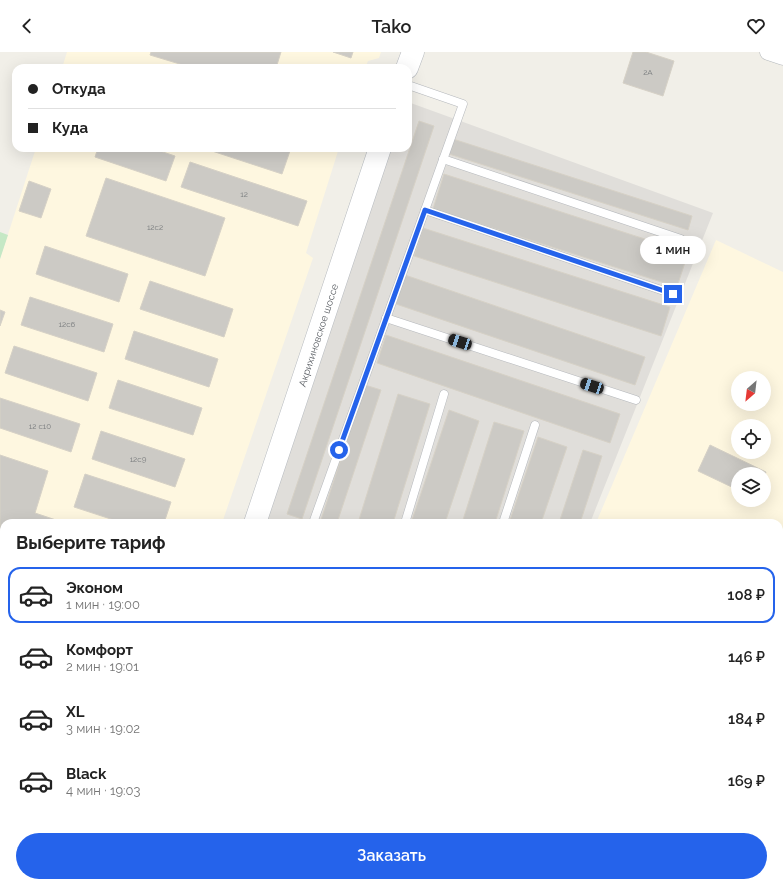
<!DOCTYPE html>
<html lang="ru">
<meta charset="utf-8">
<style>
:root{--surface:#fff;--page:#f2f2f2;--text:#222;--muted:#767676;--line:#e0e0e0;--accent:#2563eb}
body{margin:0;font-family:Raleway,sans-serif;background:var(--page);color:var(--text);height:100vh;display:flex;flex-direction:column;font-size:15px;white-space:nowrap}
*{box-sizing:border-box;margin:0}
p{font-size:13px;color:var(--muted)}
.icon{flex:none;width:22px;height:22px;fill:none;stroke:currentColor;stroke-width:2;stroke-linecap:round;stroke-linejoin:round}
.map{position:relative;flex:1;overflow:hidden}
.sheet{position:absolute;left:0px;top:467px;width:783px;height:368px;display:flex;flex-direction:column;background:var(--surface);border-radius:12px 12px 0 0;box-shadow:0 4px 16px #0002}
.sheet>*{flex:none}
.guide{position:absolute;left:12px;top:12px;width:400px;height:88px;border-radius:12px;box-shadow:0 4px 16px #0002;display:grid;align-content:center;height:88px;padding:0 16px;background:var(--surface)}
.needle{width:26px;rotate:208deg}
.tools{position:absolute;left:731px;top:319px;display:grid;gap:8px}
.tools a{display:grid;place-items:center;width:40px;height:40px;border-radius:50%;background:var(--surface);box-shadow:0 4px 16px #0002;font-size:20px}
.end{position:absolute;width:18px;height:18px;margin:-9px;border:5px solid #2563eb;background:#fff;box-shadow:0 0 0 2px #fff}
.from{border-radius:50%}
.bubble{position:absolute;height:28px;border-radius:14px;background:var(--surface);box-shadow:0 4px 16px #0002;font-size:13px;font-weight:600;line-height:28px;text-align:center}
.car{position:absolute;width:12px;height:24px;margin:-12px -6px;border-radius:5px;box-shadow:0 0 3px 1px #0007;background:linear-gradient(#222 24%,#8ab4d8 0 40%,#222 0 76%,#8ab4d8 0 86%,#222 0)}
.guide b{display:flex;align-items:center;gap:14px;height:38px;font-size:15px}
.guide b+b{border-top:1px solid var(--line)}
.guide i{width:10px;height:10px;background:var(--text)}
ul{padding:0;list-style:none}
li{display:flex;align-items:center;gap:12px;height:56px;margin:0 8px 6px;padding:0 8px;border:2px solid transparent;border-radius:12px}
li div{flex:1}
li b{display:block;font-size:15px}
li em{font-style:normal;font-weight:600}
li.selected{border-color:var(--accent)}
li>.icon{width:36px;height:36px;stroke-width:1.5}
h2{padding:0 16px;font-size:18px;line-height:48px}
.button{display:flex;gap:8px;margin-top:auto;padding:8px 16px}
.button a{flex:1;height:46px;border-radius:24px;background:var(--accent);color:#fff;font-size:16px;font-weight:600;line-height:46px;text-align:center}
header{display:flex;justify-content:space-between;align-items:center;height:52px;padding:0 16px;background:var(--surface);font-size:18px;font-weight:600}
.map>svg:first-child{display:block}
.commercial{fill:#fef7e0;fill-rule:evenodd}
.industrial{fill:#e0deda}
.green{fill:#c5e8c5}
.building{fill:#cccac5;stroke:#d6d1c6}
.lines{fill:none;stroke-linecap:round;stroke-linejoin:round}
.lane-casing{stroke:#b5b8bc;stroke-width:9}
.street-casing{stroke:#b5b8bc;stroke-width:17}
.secondary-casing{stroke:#b6babf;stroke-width:23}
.highway-casing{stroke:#f9ab00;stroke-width:23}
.path{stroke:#9cc7a9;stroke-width:2.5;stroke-dasharray:4 2;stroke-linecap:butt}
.lane{stroke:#fff;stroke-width:8}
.street{stroke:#fff;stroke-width:16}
.secondary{stroke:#fff;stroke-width:22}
.highway{stroke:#fde293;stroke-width:22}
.route{stroke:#2563eb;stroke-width:5}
.labels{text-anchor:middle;stroke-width:4;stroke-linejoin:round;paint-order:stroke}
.number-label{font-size:8px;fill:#7a7d7f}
.street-label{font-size:10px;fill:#5f6368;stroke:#fff}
</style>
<header><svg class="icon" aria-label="back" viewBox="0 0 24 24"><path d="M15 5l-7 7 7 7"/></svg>Tako<svg class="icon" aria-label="heart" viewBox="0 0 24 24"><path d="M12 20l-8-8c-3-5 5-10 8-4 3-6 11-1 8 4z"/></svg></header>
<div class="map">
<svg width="783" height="835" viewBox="0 0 783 835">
<rect width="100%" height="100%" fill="#f1efe8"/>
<!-- commercial -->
<g class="commercial">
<path d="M 67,0 L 381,0 L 379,6 L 368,9 L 365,16 L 62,16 Z"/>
<path d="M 36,96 L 339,96 L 306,201 L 313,206 L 222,471 L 4,471 L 4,587 L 0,586 L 0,207 Z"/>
<path d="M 716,188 L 783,220 L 783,793 L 779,791 L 779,471 L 596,471 ZM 738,326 L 764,326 L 764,352 L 738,352 ZM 738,374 L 764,374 L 764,400 L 738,400 ZM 738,422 L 764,422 L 764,448 L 738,448 Z"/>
</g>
<!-- industrial -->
<path class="industrial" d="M 408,50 L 713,161 L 590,471 L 263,471 L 388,96 L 408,96 Z"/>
<!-- green -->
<path class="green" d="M 0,180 L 8,183 L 0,207 Z"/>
<!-- building -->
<g class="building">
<path d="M 151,0 L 281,0 L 276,16 L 193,16 L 150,3 Z"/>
<path d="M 333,0 L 353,0 L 351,6 Z"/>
<path d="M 633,0 L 646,0 L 674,9 L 663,44 L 623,31 Z"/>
<path d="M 419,69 L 434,74 L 302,467 L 287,462 Z"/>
<path d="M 453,87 L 692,164 L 688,178 L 449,102 Z"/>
<path d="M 98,96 L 151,96 L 175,104 L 166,129 L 95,105 Z"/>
<path d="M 210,96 L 291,96 L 282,122 L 209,98 Z"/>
<path d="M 190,110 L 307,149 L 298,174 L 181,135 Z"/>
<path d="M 444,122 L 688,201 L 677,235 L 433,157 Z"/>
<path d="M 106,126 L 225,166 L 205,224 L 86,184 Z"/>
<path d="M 29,129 L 51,137 L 41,166 L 19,159 Z"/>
<path d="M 423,176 L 670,255 L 661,284 L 414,204 Z"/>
<path d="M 45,194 L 128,222 L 119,250 L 36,222 Z"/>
<path d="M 405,223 L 645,305 L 635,333 L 396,252 Z"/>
<path d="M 150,229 L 233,257 L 224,285 L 140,257 Z"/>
<path d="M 30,245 L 113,272 L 104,300 L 21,273 Z"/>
<path d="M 0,258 L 5,260 L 0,274 Z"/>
<path d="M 134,279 L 218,307 L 209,335 L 125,307 Z"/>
<path d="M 386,283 L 620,362 L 610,391 L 377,311 Z"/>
<path d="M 14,294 L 97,321 L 88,349 L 5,321 Z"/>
<path d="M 118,328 L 202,356 L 193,383 L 109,356 Z"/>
<path d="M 365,333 L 381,338 L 337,471 L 320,471 Z"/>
<path d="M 398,342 L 430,352 L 393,471 L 358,471 Z"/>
<path d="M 0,346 L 80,372 L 71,400 L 0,376 Z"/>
<path d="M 449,358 L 479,369 L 445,471 L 411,471 Z"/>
<path d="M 494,370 L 524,379 L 495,471 L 462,471 Z"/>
<path d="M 101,379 L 185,407 L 175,435 L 92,407 Z"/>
<path d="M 538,385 L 567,395 L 541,471 L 509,471 Z"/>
<path d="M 710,393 L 766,420 L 764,425 L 764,422 L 738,422 L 738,438 L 698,419 Z"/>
<path d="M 583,398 L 602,404 L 580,471 L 559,471 Z"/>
<path d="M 0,403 L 48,419 L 35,461 L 65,471 L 4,471 L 4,545 L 0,544 Z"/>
<path d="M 85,422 L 171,450 L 164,471 L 123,471 L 74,455 Z"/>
<path d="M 779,479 L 783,481 L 783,595 L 779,603 Z"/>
<path d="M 37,831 L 47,831 L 60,835 L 36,835 Z"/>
</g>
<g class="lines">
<defs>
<g id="lane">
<path d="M 443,107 L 681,187"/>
<path d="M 425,158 L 673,242"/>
<path d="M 386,266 L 636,348"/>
<path d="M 313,471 L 463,52 L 408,33"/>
<path d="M 405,471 L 444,342"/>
<path d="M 503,471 L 535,373"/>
<path d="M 779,704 L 783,703"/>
<path d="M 634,831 L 639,835"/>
<path d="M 654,835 L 657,831"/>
</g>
<g id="street">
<path d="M 768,0 L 783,5"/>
<path d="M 231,831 L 245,835"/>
</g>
<g id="secondary">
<path d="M 407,16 L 413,0"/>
<path d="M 255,471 L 380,96"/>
</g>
<g id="highway">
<path d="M 0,679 L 4,680"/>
<path d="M 0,709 L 4,710"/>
<path d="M 414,831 L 428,835"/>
<path d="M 509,831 L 522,835"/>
</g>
</defs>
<!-- lane casing -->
<use href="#lane" class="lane-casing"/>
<!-- street casing -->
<use href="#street" class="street-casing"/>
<!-- secondary casing -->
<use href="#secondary" class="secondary-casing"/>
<!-- highway casing -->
<use href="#highway" class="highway-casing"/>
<!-- path -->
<g class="path">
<path d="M 292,16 L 299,15 L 303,16"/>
<path d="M 0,644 L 4,645"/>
<path d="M 0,762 L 4,763"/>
</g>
<!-- lane -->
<use href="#lane" class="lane"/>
<!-- street -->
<use href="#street" class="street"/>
<!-- secondary -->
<use href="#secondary" class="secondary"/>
<!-- highway -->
<use href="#highway" class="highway"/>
</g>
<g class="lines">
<!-- route -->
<path class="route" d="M 339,398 L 425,158 L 673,242"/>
</g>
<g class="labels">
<!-- number labels -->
<g class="number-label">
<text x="648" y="23">2А</text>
<text x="244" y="145">12</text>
<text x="155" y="178">12с2</text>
<text x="67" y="275">12с6</text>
<text x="40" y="377">12 с10</text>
<text x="138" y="410">12с9</text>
</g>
<!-- street labels -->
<g class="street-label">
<text transform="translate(318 283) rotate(-72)" y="4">Акрихиновское шоссе</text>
</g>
</g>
</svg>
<div class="tools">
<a><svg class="needle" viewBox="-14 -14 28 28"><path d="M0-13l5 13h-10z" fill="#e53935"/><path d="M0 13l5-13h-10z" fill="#767676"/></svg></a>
<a><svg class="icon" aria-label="locate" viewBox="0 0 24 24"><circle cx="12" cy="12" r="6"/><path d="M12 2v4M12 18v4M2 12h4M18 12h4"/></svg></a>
<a><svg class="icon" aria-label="layers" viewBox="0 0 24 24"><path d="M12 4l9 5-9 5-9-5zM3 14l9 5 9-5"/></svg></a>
</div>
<i class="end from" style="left:339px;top:398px"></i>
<i class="end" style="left:673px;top:242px"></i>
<div class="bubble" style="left:640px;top:184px;width:66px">1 мин</div>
<i class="car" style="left:460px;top:290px;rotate:288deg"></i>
<i class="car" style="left:592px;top:334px;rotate:288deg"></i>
<div class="guide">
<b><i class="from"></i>Откуда</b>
<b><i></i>Куда</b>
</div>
<section class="sheet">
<h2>Выберите тариф</h2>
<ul>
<li class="selected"><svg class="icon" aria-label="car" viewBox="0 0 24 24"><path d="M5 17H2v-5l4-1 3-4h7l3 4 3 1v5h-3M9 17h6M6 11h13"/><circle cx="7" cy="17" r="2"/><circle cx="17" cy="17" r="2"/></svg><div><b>Эконом</b><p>1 мин · 19:00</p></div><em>108 ₽</em></li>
<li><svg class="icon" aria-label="car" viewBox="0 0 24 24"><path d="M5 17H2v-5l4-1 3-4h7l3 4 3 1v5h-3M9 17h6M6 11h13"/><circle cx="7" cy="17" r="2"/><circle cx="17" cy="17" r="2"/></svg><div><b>Комфорт</b><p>2 мин · 19:01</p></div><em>146 ₽</em></li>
<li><svg class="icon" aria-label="car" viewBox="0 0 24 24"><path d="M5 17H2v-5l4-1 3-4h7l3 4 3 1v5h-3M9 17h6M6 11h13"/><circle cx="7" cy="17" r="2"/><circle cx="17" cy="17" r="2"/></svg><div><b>XL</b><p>3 мин · 19:02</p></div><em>184 ₽</em></li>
<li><svg class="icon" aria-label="car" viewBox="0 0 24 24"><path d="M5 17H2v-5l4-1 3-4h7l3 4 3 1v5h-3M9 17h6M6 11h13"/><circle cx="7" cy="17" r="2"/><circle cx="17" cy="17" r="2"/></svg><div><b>Black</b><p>4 мин · 19:03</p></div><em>169 ₽</em></li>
</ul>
<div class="button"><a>Заказать</a></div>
</section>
</div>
